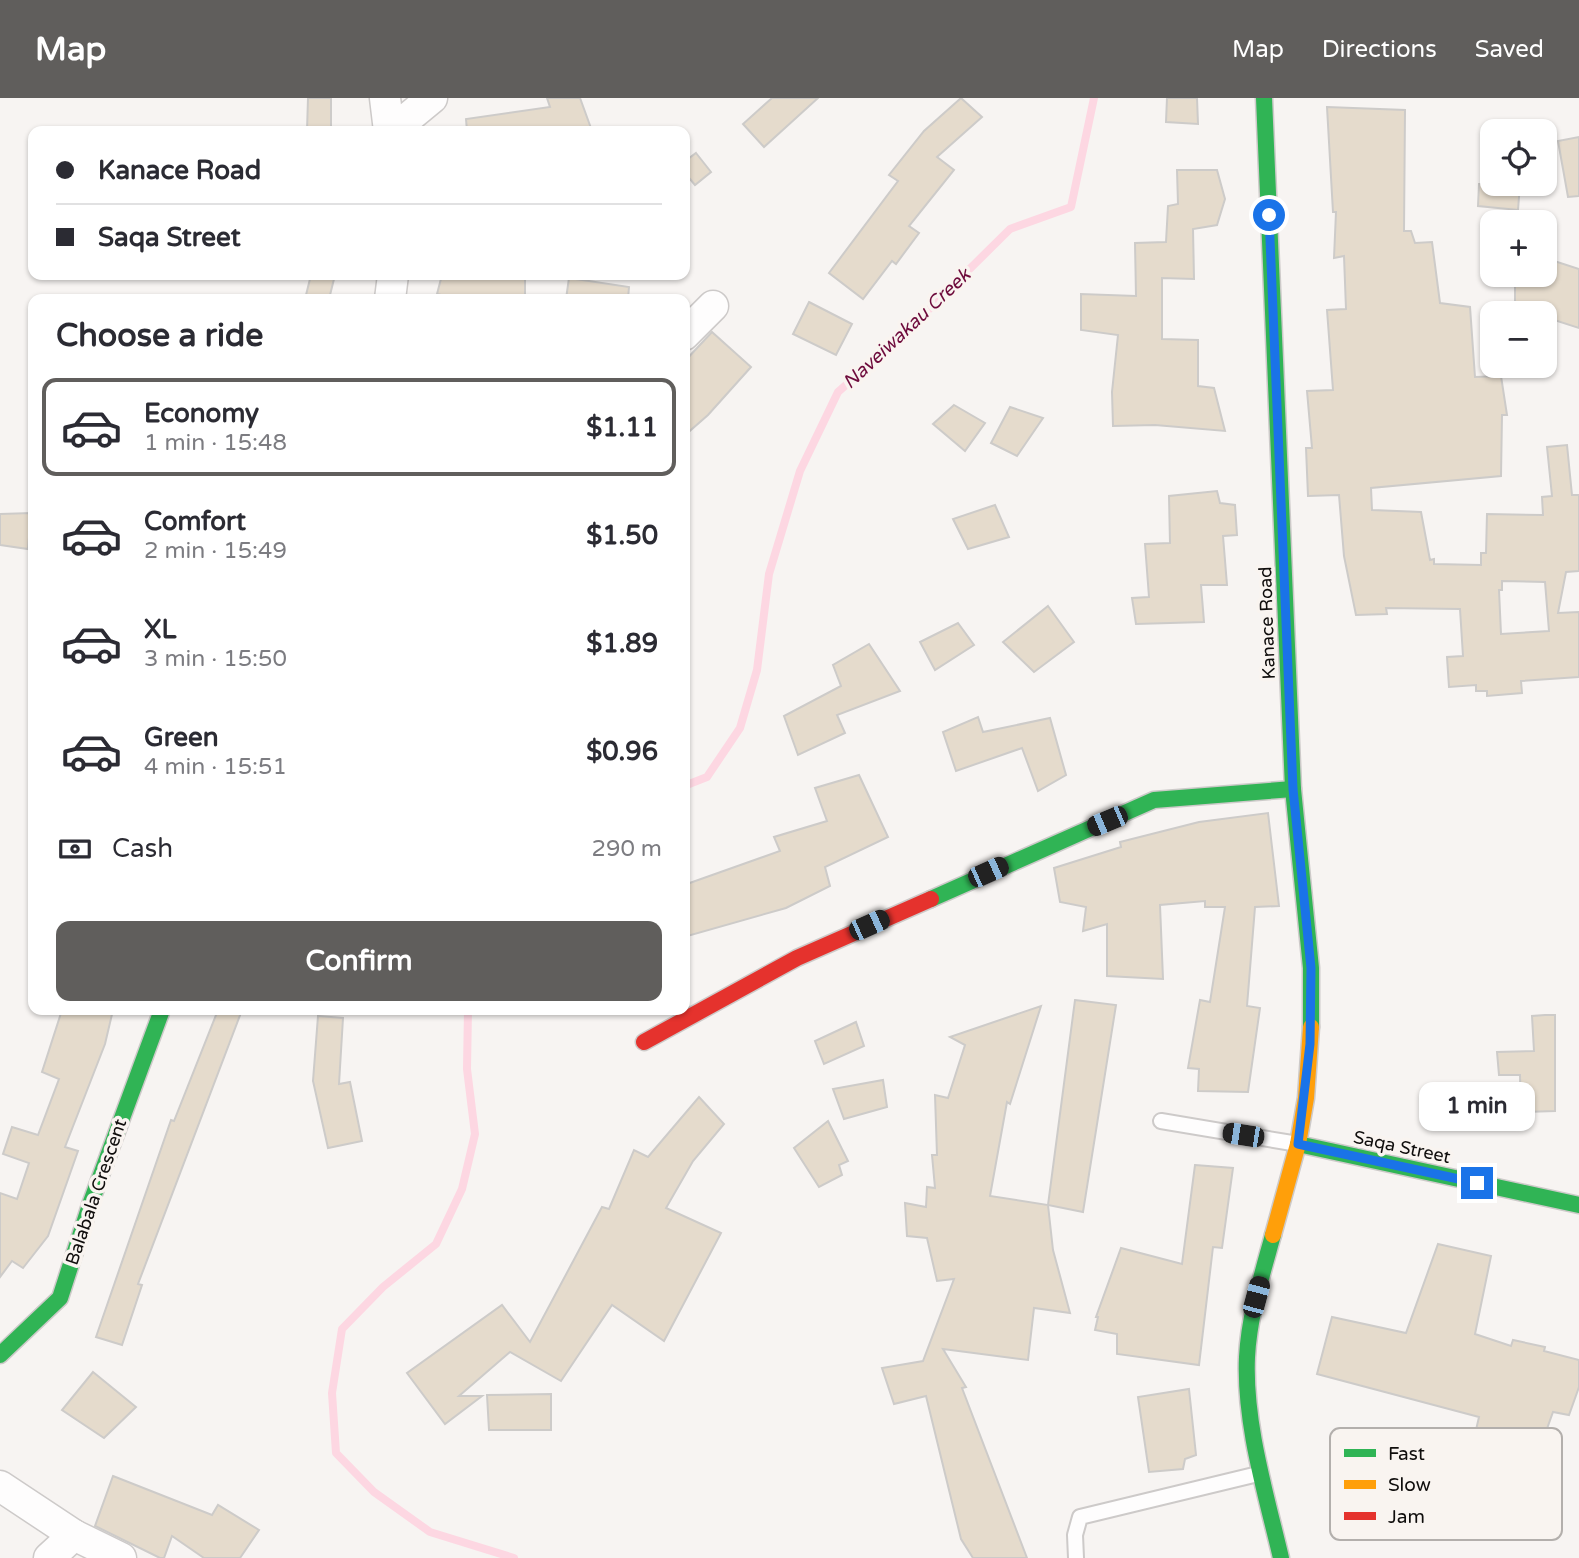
<!DOCTYPE html>
<meta charset="utf-8">
<style>
:root{--surface:#fff;--page:#f2f2f3;--text:#2b2b33;--muted:#7c7c81;--line:#e1e1e2;--accent:#605e5c}
body{margin:0;font-family:"Varela Round",sans-serif;background:var(--page);color:var(--text);height:100vh;display:flex;flex-direction:column;font-size:26px;white-space:nowrap}
*{box-sizing:border-box;margin:0}
p{font-size:23px;color:var(--muted)}
.icon{flex:none;width:38px;height:38px;fill:none;stroke:currentColor;stroke-width:2;stroke-linecap:round;stroke-linejoin:round}
.map{position:relative;flex:1;overflow:hidden}
.sheet{position:absolute;left:28px;top:196px;width:662px;height:721px;display:flex;flex-direction:column;background:var(--surface);border-radius:14px;box-shadow:0 2px 5px #0004}
.sheet>*{flex:none}
.guide{position:absolute;left:28px;top:28px;width:662px;height:154px;border-radius:14px;box-shadow:0 2px 5px #0004;display:grid;align-content:center;height:154px;padding:0 28px;background:var(--surface)}
.tools{position:absolute;left:1480px;top:21px;display:grid;gap:14px}
.tools a{display:grid;place-items:center;width:77px;height:77px;border-radius:14px;background:var(--surface);box-shadow:0 2px 5px #0004;font-size:35px}
.end{position:absolute;width:32px;height:32px;margin:-16px;border:9px solid #1a73e8;background:#fff;box-shadow:0 0 0 4px #fff}
.from{border-radius:50%}
.bubble{position:absolute;height:49px;border-radius:14px;background:var(--surface);box-shadow:0 2px 5px #0004;font-size:23px;font-weight:800;line-height:49px;text-align:center}
.car{position:absolute;width:21px;height:42px;margin:-21px -10px;border-radius:9px;box-shadow:0 0 5px 2px #0007;background:linear-gradient(#222 24%,#8ab4d8 0 40%,#222 0 76%,#8ab4d8 0 86%,#222 0)}
.guide b{display:flex;align-items:center;gap:24px;height:66px;font-size:26px}
.guide b+b{border-top:2px solid var(--line)}
.guide i{width:18px;height:18px;background:var(--text)}
ul{padding:0;list-style:none}
li{display:flex;align-items:center;gap:21px;height:98px;margin:0 14px 10px;padding:0 14px;border:4px solid transparent;border-radius:14px}
li div{flex:1}
li b{display:block;font-size:26px}
li em{font-style:normal;font-weight:800}
li.on{border-color:var(--accent)}
li>.icon{width:63px;height:63px;stroke-width:1.5}
h2{padding:0 28px;font-size:32px;line-height:84px}
.pay{display:flex;align-items:center;gap:18px;height:77px;padding:0 28px;font-size:26px}
.pay p{margin-inline-start:auto}
.button{display:flex;gap:14px;margin-top:auto;padding:14px 28px}
.button a{flex:1;height:80px;border-radius:14px;background:var(--accent);color:#fff;font-size:28px;font-weight:800;line-height:80px;text-align:center}
header{display:flex;align-items:center;gap:42px;box-sizing:border-box;height:98px;padding:0 35px;background:var(--accent);color:#fff}
header strong{font-size:33px}
nav{display:flex;gap:38px;margin-inline-start:auto;font-size:24px}
.map>svg:first-child{display:block}
.lines{fill:none;stroke-linecap:round;stroke-linejoin:round}
.stream{stroke:#fdd7e2;stroke-width:8}
.building{fill:#e5dbcc;stroke:#cdcbc9;stroke-width:2;fill-rule:evenodd}
.lane-casing{stroke:#cdcac9;stroke-width:18}
.street-casing{stroke:#cdcac9;stroke-width:33}
.fast-casing{stroke:#cdcac9;stroke-width:19}
.slow-casing{stroke:#cdcac9;stroke-width:19}
.jam-casing{stroke:#cdcac9;stroke-width:19}
.lane{stroke:#fefdfd;stroke-width:14}
.street{stroke:#fefdfd;stroke-width:30}
.fast{stroke:#30b455;stroke-width:16}
.slow{stroke:#ff9f0a;stroke-width:16}
.jam{stroke:#e5322d;stroke-width:16}
.route{stroke:#1a73e8;stroke-width:9}
.labels{text-anchor:middle;stroke-width:7;stroke-linejoin:round;paint-order:stroke}
.street-label{font-size:18px;fill:#0f0d0c;stroke:#f9f4f0}
.water-label{font-size:19px;font-style:italic;fill:#6e0b3c;stroke:#f9f4f0}
.key{fill:#f9f4f0;stroke:#b3afac;stroke-width:2}
.key-label{font-size:19px;fill:#0f0d0c}
</style>
<header>
<strong>Map</strong>
<nav><a>Map</a><a>Directions</a><a>Saved</a></nav>
</header>
<div class="map">
<svg width="1579" height="1460" viewBox="0 0 1579 1460">
<rect width="100%" height="100%" fill="#f7f4f2"/>
<g class="lines">
<!-- stream -->
<g class="stream">
<path d="M 684,688 L 707,679 L 740,630 L 757,572 L 769,476 L 800,373 L 838,294 L 906,234 L 1010,131 L 1071,109 L 1094,0"/>
<path d="M 468,912 L 467,971 L 475,1036 L 462,1091 L 436,1146 L 383,1189 L 342,1231 L 332,1295 L 336,1355 L 374,1394 L 430,1434 L 514,1460"/>
</g>
</g>
<!-- building -->
<g class="building">
<path d="M 308,0 L 331,0 L 331,33 L 307,33 Z"/>
<path d="M 547,0 L 580,0 L 592,33 L 467,33 L 466,21 L 550,9 Z"/>
<path d="M 772,0 L 818,0 L 764,49 L 743,26 Z"/>
<path d="M 961,0 L 982,19 L 937,59 L 954,72 L 909,128 L 919,135 L 896,166 L 892,163 L 863,201 L 829,175 L 898,83 L 889,77 L 924,33 Z"/>
<path d="M 1167,0 L 1197,0 L 1198,26 L 1166,24 Z"/>
<path d="M 1327,9 L 1405,12 L 1404,133 L 1411,133 L 1415,145 L 1432,144 L 1440,205 L 1470,209 L 1475,279 L 1501,278 L 1507,317 L 1502,317 L 1501,378 L 1371,390 L 1372,412 L 1421,414 L 1430,462 L 1434,461 L 1434,466 L 1481,467 L 1481,455 L 1486,455 L 1487,416 L 1543,417 L 1542,399 L 1552,398 L 1547,349 L 1567,347 L 1572,397 L 1579,397 L 1579,473 L 1566,474 L 1558,515 L 1579,514 L 1579,579 L 1521,583 L 1522,595 L 1487,598 L 1487,593 L 1476,593 L 1476,587 L 1449,589 L 1447,559 L 1463,558 L 1460,511 L 1386,510 L 1387,516 L 1356,517 L 1344,458 L 1339,397 L 1308,398 L 1306,350 L 1312,350 L 1307,293 L 1333,292 L 1327,212 L 1346,211 L 1344,158 L 1334,160 L 1336,114 L 1333,114 ZM 1502,483 L 1545,484 L 1549,533 L 1501,536 L 1499,492 L 1502,492 Z"/>
<path d="M 1579,39 L 1579,98 L 1568,99 L 1558,43 Z"/>
<path d="M 696,55 L 711,74 L 695,87 L 684,74 L 684,64 Z"/>
<path d="M 1177,72 L 1217,72 L 1225,101 L 1217,127 L 1193,131 L 1194,181 L 1162,180 L 1162,241 L 1198,242 L 1198,288 L 1214,290 L 1225,333 L 1155,327 L 1113,328 L 1112,294 L 1118,237 L 1081,232 L 1081,196 L 1136,198 L 1135,145 L 1166,144 L 1168,108 L 1178,106 Z"/>
<path d="M 1479,86 L 1520,86 L 1518,112 L 1478,108 Z"/>
<path d="M 1545,160 L 1579,171 L 1579,230 L 1545,219 L 1545,215 L 1515,215 L 1515,177 L 1545,177 Z"/>
<path d="M 311,177 L 335,177 L 329,201 L 305,201 Z"/>
<path d="M 442,177 L 525,180 L 525,201 L 458,201 L 437,196 Z"/>
<path d="M 569,180 L 629,189 L 628,201 L 566,201 Z"/>
<path d="M 809,204 L 852,226 L 836,257 L 793,236 Z"/>
<path d="M 712,234 L 751,269 L 708,317 L 684,338 L 684,264 Z"/>
<path d="M 954,307 L 985,325 L 965,353 L 933,326 Z"/>
<path d="M 1010,309 L 1043,320 L 1017,358 L 991,345 Z"/>
<path d="M 1217,393 L 1220,405 L 1235,407 L 1237,437 L 1223,438 L 1227,487 L 1201,487 L 1204,524 L 1136,526 L 1132,500 L 1149,499 L 1145,446 L 1170,445 L 1169,398 Z"/>
<path d="M 995,407 L 1009,439 L 968,451 L 953,421 Z"/>
<path d="M 31,415 L 28,451 L 0,447 L 0,416 Z"/>
<path d="M 1048,508 L 1074,544 L 1034,574 L 1003,544 Z"/>
<path d="M 958,525 L 974,547 L 935,572 L 920,544 Z"/>
<path d="M 869,546 L 900,593 L 837,617 L 845,635 L 798,657 L 784,618 L 841,588 L 833,567 Z"/>
<path d="M 978,619 L 983,634 L 1050,620 L 1066,677 L 1038,693 L 1022,650 L 956,673 L 943,634 Z"/>
<path d="M 859,677 L 888,739 L 825,769 L 830,788 L 786,810 L 684,839 L 684,787 L 780,753 L 774,739 L 827,723 L 815,690 Z"/>
<path d="M 1268,715 L 1279,808 L 1255,809 L 1247,908 L 1260,910 L 1248,994 L 1198,993 L 1199,971 L 1188,970 L 1200,902 L 1210,904 L 1225,809 L 1205,809 L 1205,803 L 1160,807 L 1163,881 L 1107,878 L 1107,826 L 1083,833 L 1086,809 L 1060,804 L 1054,770 L 1121,749 L 1120,744 L 1199,724 Z"/>
<path d="M 1075,902 L 1116,907 L 1083,1114 L 1048,1107 Z"/>
<path d="M 1041,908 L 1010,1006 L 1007,1004 L 990,1098 L 1048,1107 L 1053,1152 L 1070,1215 L 1034,1210 L 1028,1262 L 943,1251 L 966,1289 L 962,1290 L 1027,1460 L 973,1460 L 961,1441 L 926,1298 L 894,1306 L 882,1270 L 923,1263 L 954,1181 L 937,1183 L 927,1140 L 907,1138 L 905,1105 L 926,1109 L 927,1089 L 935,1090 L 932,1057 L 937,1057 L 935,997 L 948,1000 L 965,947 L 950,939 Z"/>
<path d="M 62,912 L 113,912 L 105,946 L 65,1049 L 78,1053 L 48,1138 L 23,1170 L 12,1163 L 0,1179 L 0,1095 L 17,1101 L 29,1065 L 3,1056 L 12,1029 L 38,1037 L 59,981 L 42,974 Z"/>
<path d="M 218,912 L 242,912 L 138,1186 L 142,1187 L 122,1247 L 96,1239 L 171,1022 L 174,1023 Z"/>
<path d="M 1545,917 L 1555,917 L 1555,1013 L 1521,1014 L 1520,977 L 1499,977 L 1497,954 L 1534,953 L 1532,918 Z"/>
<path d="M 318,918 L 343,920 L 339,986 L 350,984 L 362,1043 L 328,1050 L 313,983 Z"/>
<path d="M 856,924 L 864,948 L 824,966 L 815,943 Z"/>
<path d="M 883,982 L 887,1009 L 844,1021 L 833,991 Z"/>
<path d="M 699,999 L 724,1026 L 693,1063 L 666,1110 L 721,1135 L 664,1243 L 612,1207 L 561,1283 L 510,1254 L 459,1298 L 482,1298 L 445,1326 L 407,1275 L 502,1207 L 530,1244 L 602,1109 L 609,1111 L 634,1052 L 648,1059 Z"/>
<path d="M 828,1023 L 848,1063 L 839,1067 L 842,1077 L 819,1089 L 794,1050 Z"/>
<path d="M 1195,1067 L 1233,1070 L 1222,1150 L 1213,1149 L 1199,1267 L 1117,1256 L 1117,1236 L 1095,1232 L 1098,1219 L 1096,1219 L 1121,1150 L 1182,1166 Z"/>
<path d="M 1438,1146 L 1491,1158 L 1475,1236 L 1511,1248 L 1513,1242 L 1545,1249 L 1544,1253 L 1579,1262 L 1579,1289 L 1569,1317 L 1553,1314 L 1539,1353 L 1499,1342 L 1492,1369 L 1469,1362 L 1479,1319 L 1317,1276 L 1332,1219 L 1406,1235 Z"/>
<path d="M 93,1274 L 136,1309 L 104,1340 L 62,1312 Z"/>
<path d="M 1189,1291 L 1196,1357 L 1185,1361 L 1183,1371 L 1149,1374 L 1138,1299 Z"/>
<path d="M 551,1296 L 551,1332 L 489,1332 L 487,1297 Z"/>
<path d="M 113,1378 L 212,1417 L 218,1407 L 259,1432 L 240,1460 L 204,1460 L 172,1438 L 164,1460 L 160,1460 L 95,1428 Z"/>
</g>
<g class="lines">
<defs>
<g id="lane">
<path d="M 1161,1023 L 1298,1046"/>
<path d="M 1076,1460 L 1075,1437 L 1080,1419 L 1258,1376"/>
</g>
<g id="street">
<path d="M 385,0 L 389,33"/>
<path d="M 392,33 L 432,0"/>
<path d="M 390,201 L 393,177"/>
<path d="M 684,237 L 713,208"/>
<path d="M 0,1388 L 74,1437 L 121,1460"/>
<path d="M 49,1460 L 74,1437"/>
</g>
<g id="fast">
<path d="M 1264,0 L 1293,691 L 1311,870 L 1311,929"/>
<path d="M 931,801 L 1154,702 L 1293,691"/>
<path d="M 1298,1046 L 1579,1107"/>
<path d="M 1273,1137 C 1262,1177 1249,1218 1247,1259 C 1244,1325 1266,1396 1281,1460"/>
<path d="M 0,1257 L 60,1200 L 91,1104 L 162,912"/>
</g>
<path id="slow" d="M 1273,1137 L 1298,1046 L 1306,1000 L 1311,929"/>
<path id="jam" d="M 644,944 L 797,860 L 931,801"/>
</defs>
<!-- lane casing -->
<use href="#lane" class="lane-casing"/>
<!-- street casing -->
<use href="#street" class="street-casing"/>
<!-- fast casing -->
<use href="#fast" class="fast-casing"/>
<!-- slow casing -->
<use href="#slow" class="slow-casing"/>
<!-- jam casing -->
<use href="#jam" class="jam-casing"/>
<!-- lane -->
<use href="#lane" class="lane"/>
<!-- street -->
<use href="#street" class="street"/>
<!-- fast -->
<use href="#fast" class="fast"/>
<!-- slow -->
<use href="#slow" class="slow"/>
<!-- jam -->
<use href="#jam" class="jam"/>
</g>
<g class="lines">
<!-- route -->
<path class="route" d="M 1269,117 L 1293,691 L 1311,870 L 1310,946 L 1298,1046 L 1477,1085"/>
</g>
<g class="labels">
<!-- street labels -->
<g class="street-label">
<text transform="translate(1267 525) rotate(-92)" y="6">Kanace Road</text>
<text transform="translate(1402 1049) rotate(12)" y="6">Saqa Street</text>
<text transform="translate(96 1094) rotate(-71)" y="6">Balabala Crescent</text>
</g>
<!-- water labels -->
<g class="water-label">
<text transform="translate(906 230) rotate(-43)" y="7">Naveiwakau Creek</text>
</g>
</g>
<!-- legend -->
<rect x="1330" y="1330" width="232" height="112" rx="10" class="key"/>
<rect x="1344" y="1351" width="32" height="8" fill="#30b455"/>
<rect x="1344" y="1382" width="32" height="9" fill="#ff9f0a"/>
<rect x="1344" y="1414" width="32" height="8" fill="#e5322d"/>
<g class="key-label">
<text x="1388" y="1362">Fast</text>
<text x="1388" y="1393">Slow</text>
<text x="1388" y="1425">Jam</text>
</g>
</svg>
<div class="tools">
<a><svg class="icon" aria-label="locate" viewBox="0 0 24 24"><circle cx="12" cy="12" r="6"/><path d="M12 2v4M12 18v4M2 12h4M18 12h4"/></svg></a>
<a>+</a>
<a>−</a>
</div>
<i class="end from" style="left:1269px;top:117px"></i>
<i class="end" style="left:1477px;top:1085px"></i>
<div class="bubble" style="left:1419px;top:984px;width:116px">1 min</div>
<i class="car" style="left:1107px;top:723px;rotate:247deg"></i>
<i class="car" style="left:988px;top:774px;rotate:66deg"></i>
<i class="car" style="left:869px;top:827px;rotate:66deg"></i>
<i class="car" style="left:1243px;top:1037px;rotate:279deg"></i>
<i class="car" style="left:1256px;top:1199px;rotate:15deg"></i>
<div class="guide">
<b><i class="from"></i>Kanace Road</b>
<b><i></i>Saqa Street</b>
</div>
<section class="sheet">
<h2>Choose a ride</h2>
<ul>
<li class="on"><svg class="icon" aria-label="car" viewBox="0 0 24 24"><path d="M5 17H2v-5l4-1 3-4h7l3 4 3 1v5h-3M9 17h6M6 11h13"/><circle cx="7" cy="17" r="2"/><circle cx="17" cy="17" r="2"/></svg><div><b>Economy</b><p>1 min · 15:48</p></div><em>$1.11</em></li>
<li><svg class="icon" aria-label="car" viewBox="0 0 24 24"><path d="M5 17H2v-5l4-1 3-4h7l3 4 3 1v5h-3M9 17h6M6 11h13"/><circle cx="7" cy="17" r="2"/><circle cx="17" cy="17" r="2"/></svg><div><b>Comfort</b><p>2 min · 15:49</p></div><em>$1.50</em></li>
<li><svg class="icon" aria-label="car" viewBox="0 0 24 24"><path d="M5 17H2v-5l4-1 3-4h7l3 4 3 1v5h-3M9 17h6M6 11h13"/><circle cx="7" cy="17" r="2"/><circle cx="17" cy="17" r="2"/></svg><div><b>XL</b><p>3 min · 15:50</p></div><em>$1.89</em></li>
<li><svg class="icon" aria-label="car" viewBox="0 0 24 24"><path d="M5 17H2v-5l4-1 3-4h7l3 4 3 1v5h-3M9 17h6M6 11h13"/><circle cx="7" cy="17" r="2"/><circle cx="17" cy="17" r="2"/></svg><div><b>Green</b><p>4 min · 15:51</p></div><em>$0.96</em></li>
</ul>
<div class="pay"><svg class="icon" aria-label="cash" viewBox="0 0 24 24"><path d="M3 7h18v10H3z"/><circle cx="12" cy="12" r="2"/></svg>Cash<p>290 m</p></div>
<div class="button"><a>Confirm</a></div>
</section>
</div>
